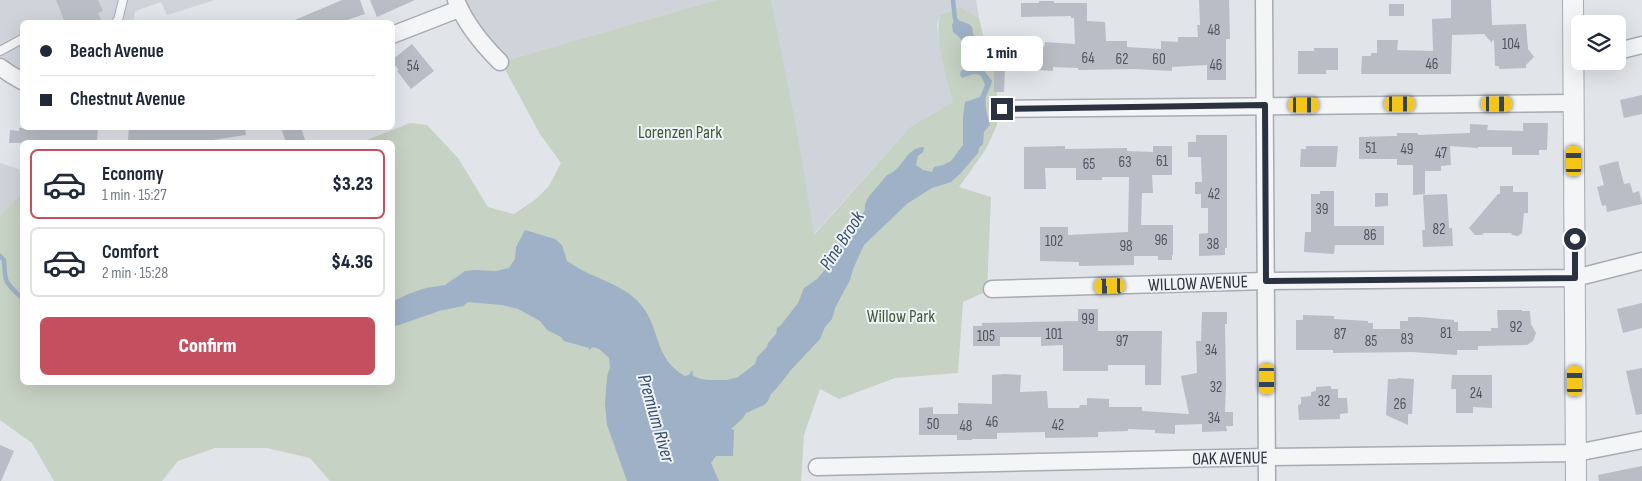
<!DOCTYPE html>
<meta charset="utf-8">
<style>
:root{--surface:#fff;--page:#f2f2f3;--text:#1f2937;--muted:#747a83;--line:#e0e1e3;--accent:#c4505f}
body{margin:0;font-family:"Sofia Sans Condensed",sans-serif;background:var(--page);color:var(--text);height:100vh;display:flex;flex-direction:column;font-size:19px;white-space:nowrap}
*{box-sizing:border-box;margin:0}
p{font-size:16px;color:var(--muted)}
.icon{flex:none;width:28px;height:28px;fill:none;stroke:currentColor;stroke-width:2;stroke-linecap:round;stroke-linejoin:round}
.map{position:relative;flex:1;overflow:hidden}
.panel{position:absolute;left:20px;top:140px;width:375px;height:245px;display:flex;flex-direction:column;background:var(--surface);border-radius:8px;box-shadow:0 5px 20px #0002}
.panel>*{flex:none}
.top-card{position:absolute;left:20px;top:20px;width:375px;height:110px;border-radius:8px;box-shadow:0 5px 20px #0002;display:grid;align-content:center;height:110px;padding:0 20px;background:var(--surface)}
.tools{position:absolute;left:1571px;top:15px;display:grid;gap:10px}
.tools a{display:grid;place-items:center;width:55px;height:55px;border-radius:8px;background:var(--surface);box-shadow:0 5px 20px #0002;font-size:25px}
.end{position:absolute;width:22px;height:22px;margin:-11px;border:6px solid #2b323f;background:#fff;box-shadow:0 0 0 2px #fff}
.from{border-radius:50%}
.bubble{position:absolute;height:35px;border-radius:8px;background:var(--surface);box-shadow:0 5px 20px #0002;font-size:16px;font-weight:800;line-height:35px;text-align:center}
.car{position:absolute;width:15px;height:30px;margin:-15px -8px;border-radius:6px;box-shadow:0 0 4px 1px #0007;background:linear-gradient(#f5c518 24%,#345 0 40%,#f5c518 0 76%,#345 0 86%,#f5c518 0)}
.top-card b{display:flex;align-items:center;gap:18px;height:48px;font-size:19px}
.top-card b+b{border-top:1px solid var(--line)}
.top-card i{width:12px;height:12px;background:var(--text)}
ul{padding:9px 0 0;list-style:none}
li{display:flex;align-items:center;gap:15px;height:70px;margin:0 10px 8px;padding:0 10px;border:2px solid var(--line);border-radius:8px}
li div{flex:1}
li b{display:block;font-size:19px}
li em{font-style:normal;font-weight:800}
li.on{border-color:var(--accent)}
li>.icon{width:45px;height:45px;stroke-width:1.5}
.primary-button{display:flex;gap:10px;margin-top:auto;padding:10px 20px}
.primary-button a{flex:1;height:58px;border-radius:8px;background:var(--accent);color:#fff;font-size:20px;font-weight:800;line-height:58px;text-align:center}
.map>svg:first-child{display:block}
.built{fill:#cfd3da}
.green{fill:#c6d2c3}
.water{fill:#9fb1c6}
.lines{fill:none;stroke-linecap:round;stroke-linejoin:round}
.stream{stroke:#9fb1c6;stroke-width:4.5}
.building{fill:#b9bdc5}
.service-casing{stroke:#a7abb3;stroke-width:10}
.minor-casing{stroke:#a7abb3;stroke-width:19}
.tertiary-casing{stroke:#a7abb3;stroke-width:22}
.service{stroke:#f3f5f7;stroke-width:8}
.minor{stroke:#f3f5f7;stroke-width:16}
.tertiary{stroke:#f3f5f7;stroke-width:20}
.route{stroke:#2b323f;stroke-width:6}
.labels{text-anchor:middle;stroke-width:4;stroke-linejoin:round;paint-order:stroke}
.number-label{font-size:15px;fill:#4e5560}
.park-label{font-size:18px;fill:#3f5a39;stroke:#f0f3f6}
.street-label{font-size:18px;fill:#2b323f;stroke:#f0f3f6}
.water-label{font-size:19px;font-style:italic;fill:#385070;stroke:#f0f3f6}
</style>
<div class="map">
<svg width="1642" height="481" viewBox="0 0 1642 481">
<rect width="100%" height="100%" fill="#e1e4e9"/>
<!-- built -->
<g class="built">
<path d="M 0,0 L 215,0 L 167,15 L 161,2 L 135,11 L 133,22 L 22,22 L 22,78 L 0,68 Z"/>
<path d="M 458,0 L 716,0 L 501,62 Z"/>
<path d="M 771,0 L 976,0 L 979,18 L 960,7 L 940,15 L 937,25 L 943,62 L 953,102 L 910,127 L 813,235 L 796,125 Z"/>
<path d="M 0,163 L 22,170 L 22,194 L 0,215 Z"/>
</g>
<!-- green -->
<path class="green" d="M 716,0 L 771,0 L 796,125 L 814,235 L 910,127 L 953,102 C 947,78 934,38 940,15 L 960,7 L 979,18 L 987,52 L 997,79 L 997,125 L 986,149 L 959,187 L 991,197 L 987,291 L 963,302 L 958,373 L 895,378 L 839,399 L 820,389 L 804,435 L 801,481 L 330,481 L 310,458 L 267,448 L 215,448 L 178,461 L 162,481 L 54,481 L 32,443 L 0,420 L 0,215 L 22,194 L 22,382 L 392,382 L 392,142 L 362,142 L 410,123 L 427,125 L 458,158 L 488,207 L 514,214 L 536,199 L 549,186 L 561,163 L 540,134 L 501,62 Z"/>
<!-- water -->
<path class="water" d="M 955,19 L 969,24 L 972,27 L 978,59 L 983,69 L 992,81 C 991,87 988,91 986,97 C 984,105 988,117 990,125 L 984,132 L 983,144 L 979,148 L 978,153 L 960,174 L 951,182 L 932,188 L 908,203 L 864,245 L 853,269 L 850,280 L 835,308 L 832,319 L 825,327 L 820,339 L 791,370 L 776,389 L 771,394 L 768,401 L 764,405 L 746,413 L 743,418 L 731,429 L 734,430 L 733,456 L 716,456 L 711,463 L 719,481 L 627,481 L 607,425 L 605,404 L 607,377 L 610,367 L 609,358 L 599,349 L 593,347 L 589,350 L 589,348 L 564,341 L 561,337 L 547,330 L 540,321 L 518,309 L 502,305 L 478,303 L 468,302 L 463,306 L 439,311 L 393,327 L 393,301 L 411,293 L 426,288 L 445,285 L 465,271 L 475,270 L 496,271 L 509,268 L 515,259 L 516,247 L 525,230 L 555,239 L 562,245 L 567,261 C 576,267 586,273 597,277 C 614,285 630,291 642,306 C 661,330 654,359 685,376 L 689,375 L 692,370 L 693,376 L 701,379 L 710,380 L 727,380 L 738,377 L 755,364 L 757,357 L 767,347 L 768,343 L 776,334 L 777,328 L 781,325 L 798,303 L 804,288 L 817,279 L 836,257 L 832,249 L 834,246 L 845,241 L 848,225 L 861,221 L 861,216 L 865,210 C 864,200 871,194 877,187 C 881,183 883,179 887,175 C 889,174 892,173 894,171 C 905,163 907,148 924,147 L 923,152 L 918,156 L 916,165 L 923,170 L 932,172 L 934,167 L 943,165 L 951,161 L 963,145 L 963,117 L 965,102 L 980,97 L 985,85 C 980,69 975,74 962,78 L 960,75 L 961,71 L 963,70 L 969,71 L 971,69 L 967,48 L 959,37 L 953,32 L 952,25 Z"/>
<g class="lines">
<!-- stream -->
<g class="stream">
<path d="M 953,0 L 955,19 L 958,23"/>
<path d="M 0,256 L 4,260 C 5,284 5,282 22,298"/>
</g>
</g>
<!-- building -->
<g class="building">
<path d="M 56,0 L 98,0 L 103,11 L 98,13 L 102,22 L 65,22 Z"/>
<path d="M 342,0 L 360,0 L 365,14 L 341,22 L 290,22 Z"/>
<path d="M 370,0 L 415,0 L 377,17 Z"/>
<path d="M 1199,0 L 1229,0 L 1230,39 L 1226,39 L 1226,80 L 1207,80 L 1207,65 L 1172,67 L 1172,71 L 1135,69 L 1078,70 L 1078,68 L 1053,67 L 1053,71 L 1039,70 L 1039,68 L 1005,67 L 1004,92 L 994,92 L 994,49 L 999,49 L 999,46 L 1044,47 L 1045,42 L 1075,44 L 1074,18 L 1071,18 L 1071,16 L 1021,17 L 1021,3 L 1039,3 L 1039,1 L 1054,1 L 1054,3 L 1087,3 L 1087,21 L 1105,22 L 1106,41 L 1127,41 L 1127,47 L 1161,49 L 1161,41 L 1178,42 L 1178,37 L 1198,37 L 1197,25 L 1200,25 Z"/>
<path d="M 1451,0 L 1491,0 L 1492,25 L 1526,24 L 1528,49 L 1534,57 L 1526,65 L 1526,68 L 1499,69 L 1499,66 L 1495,66 L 1494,41 L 1492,40 L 1492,43 L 1484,34 L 1452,35 L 1451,74 L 1361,74 L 1362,56 L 1371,56 L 1371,53 L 1377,53 L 1377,40 L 1398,40 L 1397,50 L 1433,51 L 1432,19 L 1451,18 Z"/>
<rect x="1389" y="4" width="15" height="12"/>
<path d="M 412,44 L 434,71 L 411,89 L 397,71 L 399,70 L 392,62 L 392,60 Z"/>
<path d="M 1314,48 L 1338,48 L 1338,70 L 1326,70 L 1326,74 L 1298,74 L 1298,51 L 1314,51 Z"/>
<path d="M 1642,95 L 1642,114 L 1624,118 L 1620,100 Z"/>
<path d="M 1523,123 L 1548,123 L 1547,150 L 1539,150 L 1539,155 L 1512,155 L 1512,147 L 1478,147 L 1478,148 L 1450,146 L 1451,165 L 1441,166 L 1441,171 L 1425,171 L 1425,194 L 1413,195 L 1413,165 L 1397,165 L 1397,159 L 1359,159 L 1359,137 L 1397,136 L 1397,133 L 1418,133 L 1418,135 L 1470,133 L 1470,124 L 1488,125 L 1487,130 L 1523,131 Z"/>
<path d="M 19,128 L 98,128 L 97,142 L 9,143 L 10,130 L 19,131 Z"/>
<path d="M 129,128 L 245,128 L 246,135 L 206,141 L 206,142 L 142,142 L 143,141 L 128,140 Z"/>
<path d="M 281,128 L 301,128 L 305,140 L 297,142 L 286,142 Z"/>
<path d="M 1196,135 L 1227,135 L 1227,248 L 1225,248 L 1225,255 L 1199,256 L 1199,234 L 1208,233 L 1208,208 L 1201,208 L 1201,194 L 1195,194 L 1195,182 L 1202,182 L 1201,157 L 1188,157 L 1188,142 L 1196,142 Z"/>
<path d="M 1065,146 L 1065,149 L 1127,148 L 1127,151 L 1153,152 L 1153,146 L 1172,146 L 1172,175 L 1152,175 L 1153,193 L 1142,193 L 1141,225 L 1173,225 L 1173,255 L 1172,255 L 1172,260 L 1158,260 L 1158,256 L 1134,256 L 1134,265 L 1079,266 L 1079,262 L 1040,261 L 1040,227 L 1068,227 L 1068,235 L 1128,232 L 1129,177 L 1102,177 L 1102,180 L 1076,180 L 1076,168 L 1045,168 L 1046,189 L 1024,189 L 1024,147 Z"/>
<path d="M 1306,146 L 1338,146 L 1336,167 L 1300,167 L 1301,149 L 1306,149 Z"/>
<path d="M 1618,161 L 1624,184 L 1630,183 L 1633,193 L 1639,191 L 1642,204 L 1607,212 L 1606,205 L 1602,206 L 1597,187 L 1604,185 L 1599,166 Z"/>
<path d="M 1500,186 L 1513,186 L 1513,192 L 1528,192 L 1528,213 L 1524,213 L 1522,233 L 1518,236 L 1512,235 L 1511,233 L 1484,233 L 1482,235 L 1475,235 L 1469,228 L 1498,194 L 1500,194 Z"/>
<path d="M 1320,191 L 1334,191 L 1334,226 L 1384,226 L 1384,245 L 1335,245 L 1334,254 L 1304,252 L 1305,232 L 1311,232 L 1311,194 L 1320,194 Z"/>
<path d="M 1375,193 L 1388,193 L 1388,206 L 1375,207 Z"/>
<path d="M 1447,194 L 1449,228 L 1452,228 L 1453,246 L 1423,247 L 1422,230 L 1425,230 L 1423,195 Z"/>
<path d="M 1642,303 L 1642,328 L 1623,333 L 1617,309 Z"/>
<path d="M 1078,309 L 1098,309 L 1098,331 L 1162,331 L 1161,385 L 1145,385 L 1145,365 L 1108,365 L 1108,371 L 1063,371 L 1063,345 L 1041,346 L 1041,337 L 1000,337 L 1000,346 L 973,346 L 973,326 L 982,326 L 982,323 L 1078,321 Z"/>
<path d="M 1497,310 L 1522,310 L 1522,311 L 1530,311 L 1531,324 L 1536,333 L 1533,341 L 1527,345 L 1478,346 L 1478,350 L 1457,350 L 1457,355 L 1412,352 L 1333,353 L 1333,350 L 1296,350 L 1296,320 L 1303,320 L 1303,315 L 1334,316 L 1334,319 L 1368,321 L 1368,323 L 1373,323 L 1373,329 L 1400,329 L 1400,321 L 1408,321 L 1408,317 L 1420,317 L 1454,320 L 1454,322 L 1458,322 L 1458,331 L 1491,331 L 1491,328 L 1498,328 Z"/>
<path d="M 1202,312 L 1227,312 L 1227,324 L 1225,324 L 1226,385 L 1225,412 L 1233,412 L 1233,426 L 1226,426 L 1227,431 L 1202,432 L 1202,424 L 1175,425 L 1175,434 L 1155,433 L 1155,430 L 1128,429 L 1128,431 L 1098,432 L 1098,437 L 1045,438 L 1045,432 L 997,433 L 997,439 L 972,439 L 972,440 L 957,440 L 957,435 L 919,435 L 919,408 L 933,407 L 933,414 L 958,414 L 958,403 L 992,404 L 992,375 L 1005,374 L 1021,375 L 1020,392 L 1047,391 L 1048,408 L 1079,408 L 1080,405 L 1087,405 L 1087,398 L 1109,399 L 1109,407 L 1142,407 L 1142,411 L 1189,414 L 1181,376 L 1197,373 L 1196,341 L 1201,341 Z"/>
<path d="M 1642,368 L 1642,414 L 1636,415 L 1626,371 Z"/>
<path d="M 1452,375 L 1492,375 L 1492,408 L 1473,407 L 1473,413 L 1456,413 L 1456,389 L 1451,389 Z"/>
<path d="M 1397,378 L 1414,379 L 1412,414 L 1408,414 L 1408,425 L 1386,415 L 1388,379 L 1397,379 Z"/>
<path d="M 1331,386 L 1331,389 L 1338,389 L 1338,398 L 1347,398 L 1348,413 L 1340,414 L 1340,419 L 1299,420 L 1298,405 L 1301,404 L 1301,397 L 1311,396 L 1311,392 L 1316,391 L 1316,387 Z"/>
<path d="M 0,445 L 14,451 L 1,481 L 0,481 Z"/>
<path d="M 1642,466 L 1642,481 L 1599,481 L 1598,475 Z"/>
</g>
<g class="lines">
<defs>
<g id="service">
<path d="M 116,22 L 118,20 L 123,0"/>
<path d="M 0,51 L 22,39"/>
</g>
<g id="minor">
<path d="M 456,0 C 465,23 483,45 500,62"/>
<path d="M 1264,0 L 1267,481"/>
<path d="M 392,35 L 459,9"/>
<path d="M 1618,51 L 1642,45"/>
<path d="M 0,67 L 10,74 L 22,81"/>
<path d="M 1002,109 L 1574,103"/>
<path d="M 992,289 L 1266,281 L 1575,278 L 1642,261"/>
<path d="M 817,467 L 1267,457 L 1576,453 L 1642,440"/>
</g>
<path id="tertiary" d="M 1573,0 L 1576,481"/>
</defs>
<!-- service casing -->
<use href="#service" class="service-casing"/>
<!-- minor casing -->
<use href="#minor" class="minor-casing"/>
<!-- tertiary casing -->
<use href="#tertiary" class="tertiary-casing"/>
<!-- service -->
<use href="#service" class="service"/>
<!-- minor -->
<use href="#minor" class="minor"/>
<!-- tertiary -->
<use href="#tertiary" class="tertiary"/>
</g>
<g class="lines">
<!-- route -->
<path class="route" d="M 1002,109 L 1265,105 L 1266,281 L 1575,278 L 1575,239"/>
</g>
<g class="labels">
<!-- number labels -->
<g class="number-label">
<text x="1214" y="35">48</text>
<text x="1511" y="49">104</text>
<text x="1088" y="63">64</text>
<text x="1122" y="64">62</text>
<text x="1159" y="64">60</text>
<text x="1432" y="69">46</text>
<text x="1216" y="70">46</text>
<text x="413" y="71">54</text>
<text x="1371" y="153">51</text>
<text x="1407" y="154">49</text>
<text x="1441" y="158">47</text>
<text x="1162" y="166">61</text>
<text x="1125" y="167">63</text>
<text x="1089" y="169">65</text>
<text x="1214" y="199">42</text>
<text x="1322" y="214">39</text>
<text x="1439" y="234">82</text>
<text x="1370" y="240">86</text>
<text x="1161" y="245">96</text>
<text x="1054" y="246">102</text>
<text x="1213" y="249">38</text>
<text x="1126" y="251">98</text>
<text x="1088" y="324">99</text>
<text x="1516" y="332">92</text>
<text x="1446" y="338">81</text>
<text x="1054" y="339">101</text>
<text x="1340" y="339">87</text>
<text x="986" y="341">105</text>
<text x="1407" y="344">83</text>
<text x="1122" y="346">97</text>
<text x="1371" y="346">85</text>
<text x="1211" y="355">34</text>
<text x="1216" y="392">32</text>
<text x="1476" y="398">24</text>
<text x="1324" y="406">32</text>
<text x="1400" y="409">26</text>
<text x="1214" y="423">34</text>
<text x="992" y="427">46</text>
<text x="933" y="429">50</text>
<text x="1058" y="430">42</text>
<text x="966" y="431">48</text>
</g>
<!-- park labels -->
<g class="park-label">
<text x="680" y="138">Lorenzen Park</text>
<text x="901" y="322">Willow Park</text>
</g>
<!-- street labels -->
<g class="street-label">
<text transform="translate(1198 283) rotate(-2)" y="6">WILLOW AVENUE</text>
<text transform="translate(1230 458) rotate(-1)" y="6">OAK AVENUE</text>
</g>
<!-- water labels -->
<g class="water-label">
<text transform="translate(841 240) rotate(-57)" y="7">Pine Brook</text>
<text transform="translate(657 418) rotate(74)" y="7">Premium River</text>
</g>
</g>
</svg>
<div class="tools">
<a><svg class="icon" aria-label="layers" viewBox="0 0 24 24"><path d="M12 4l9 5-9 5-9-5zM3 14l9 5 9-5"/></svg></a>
</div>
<i class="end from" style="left:1575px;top:239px"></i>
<i class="end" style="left:1002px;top:109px"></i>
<div class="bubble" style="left:961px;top:36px;width:82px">1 min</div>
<i class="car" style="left:1400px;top:104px;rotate:90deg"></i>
<i class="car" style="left:1497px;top:104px;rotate:90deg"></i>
<i class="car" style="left:1304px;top:105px;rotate:90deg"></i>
<i class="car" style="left:1574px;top:161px;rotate:0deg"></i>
<i class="car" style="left:1110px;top:286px;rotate:268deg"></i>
<i class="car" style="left:1267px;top:379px;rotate:180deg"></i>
<i class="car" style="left:1575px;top:381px;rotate:0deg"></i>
<div class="top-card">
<b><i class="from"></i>Beach Avenue</b>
<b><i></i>Chestnut Avenue</b>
</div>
<section class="panel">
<ul>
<li class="on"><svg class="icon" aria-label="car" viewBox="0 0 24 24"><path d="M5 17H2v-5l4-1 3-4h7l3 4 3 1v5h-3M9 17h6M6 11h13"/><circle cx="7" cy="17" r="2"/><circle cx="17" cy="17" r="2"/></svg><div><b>Economy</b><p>1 min · 15:27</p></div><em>$3.23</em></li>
<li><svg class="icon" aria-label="car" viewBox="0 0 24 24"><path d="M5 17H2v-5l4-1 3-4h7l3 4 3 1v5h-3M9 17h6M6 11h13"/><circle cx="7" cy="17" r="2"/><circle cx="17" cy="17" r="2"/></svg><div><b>Comfort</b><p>2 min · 15:28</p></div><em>$4.36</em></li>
</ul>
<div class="primary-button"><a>Confirm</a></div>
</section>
</div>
